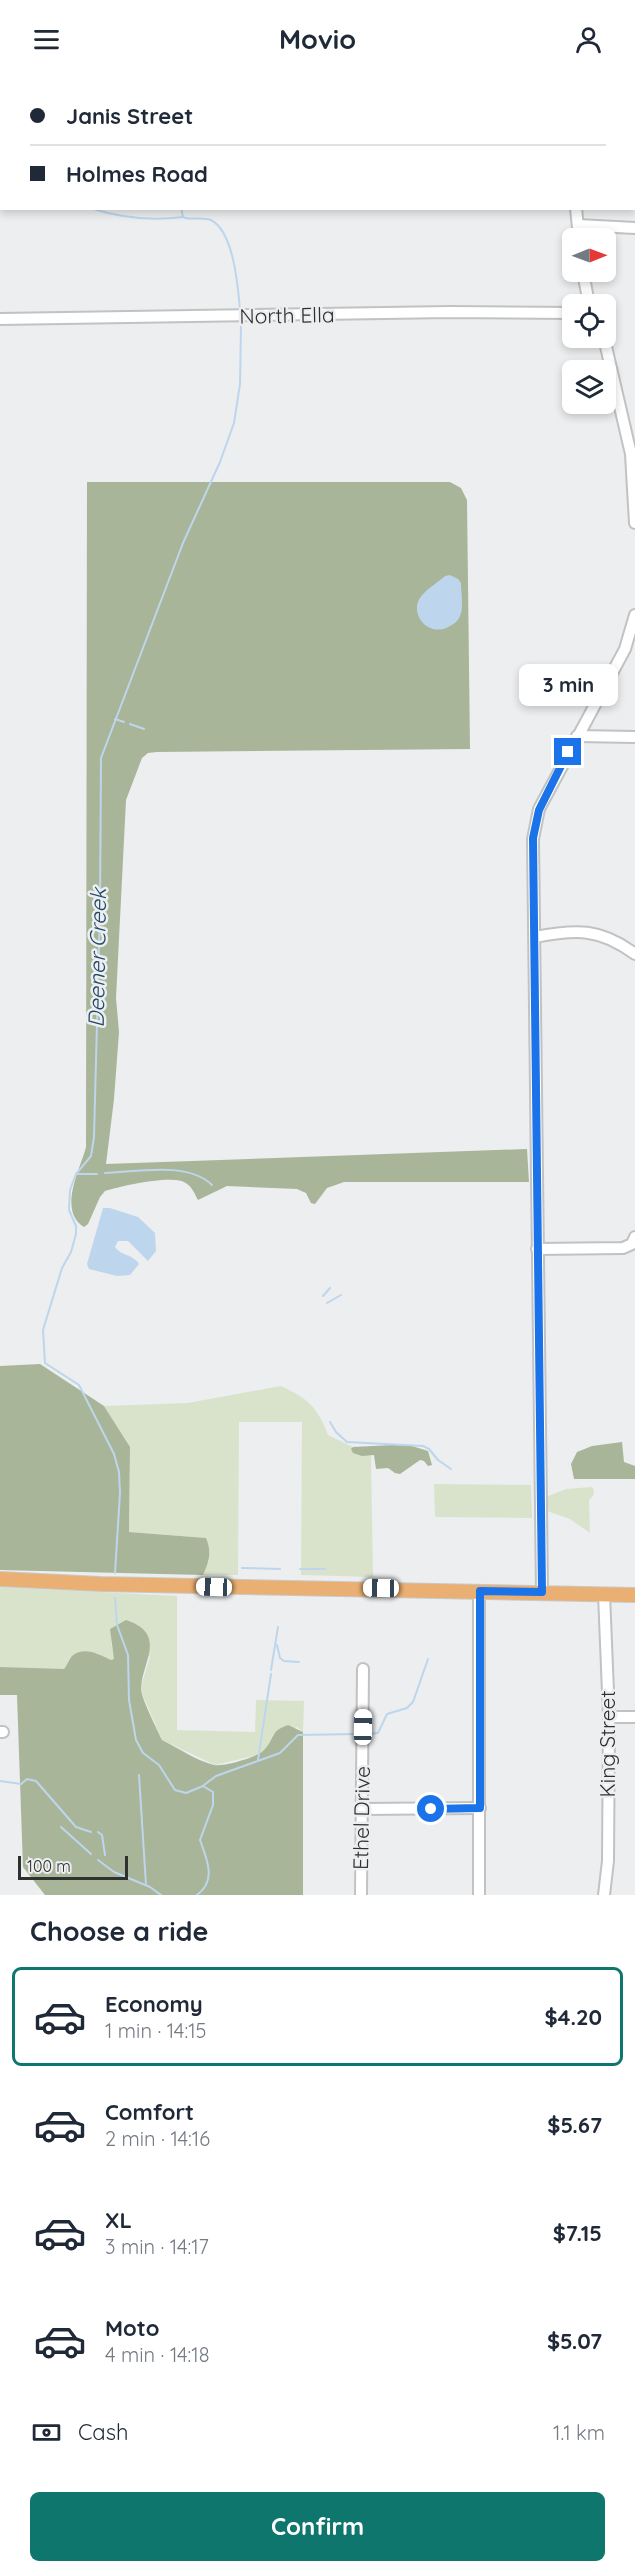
<!DOCTYPE html>
<meta charset="utf-8">
<style>
:root{--surface:#fff;--page:#f6f6f7;--text:#1f2937;--muted:#747a83;--line:#e0e1e3;--accent:#0f766e}
body{margin:0;font-family:Quicksand,sans-serif;background:var(--page);color:var(--text);height:100vh;display:flex;flex-direction:column;font-size:22px;white-space:nowrap}
*{box-sizing:border-box;margin:0}
p{font-size:20px;color:var(--muted)}
.icon{flex:none;width:33px;height:33px;fill:none;stroke:currentColor;stroke-width:2;stroke-linecap:round;stroke-linejoin:round}
.map{position:relative;height:1817px;overflow:hidden}
.details{display:flex;flex-direction:column;background:var(--surface);flex:1}
.details>*{flex:none}
.guide{position:absolute;left:0px;top:0px;width:636px;height:132px;box-shadow:0 3px 9px #0003;display:grid;align-content:center;height:132px;padding:0 30px;background:var(--surface)}
.needle{width:39px;rotate:89deg}
.fabs{position:absolute;left:562px;top:150px;display:grid;gap:12px}
.fabs a{display:grid;place-items:center;width:54px;height:54px;border-radius:9px;background:var(--surface);box-shadow:0 3px 9px #0003;font-size:30px}
.scale{position:absolute;left:18px;bottom:15px;width:110px;box-sizing:border-box;padding-left:6px;border:3px solid #2f3030;border-top:0;font-size:16px;line-height:21px;white-space:nowrap;color:#2f3030;-webkit-text-stroke:4px #eceeef;paint-order:stroke}
.end{position:absolute;width:27px;height:27px;margin:-14px;border:8px solid #1a73e8;background:#fff;box-shadow:0 0 0 3px #fff}
.from{border-radius:50%}
.bubble{position:absolute;height:42px;border-radius:9px;background:var(--surface);box-shadow:0 3px 9px #0003;font-size:20px;font-weight:700;line-height:42px;text-align:center}
.car{position:absolute;width:18px;height:36px;margin:-18px -9px;border-radius:8px;box-shadow:0 0 4px 2px #0007;background:linear-gradient(#fff 24%,#345 0 40%,#fff 0 76%,#345 0 86%,#fff 0)}
.guide b{display:flex;align-items:center;gap:21px;height:57px;font-size:22px}
.guide b+b{border-top:2px solid var(--line)}
.guide i{width:15px;height:15px;background:var(--text)}
ul{padding:0;list-style:none}
li{display:flex;align-items:center;gap:18px;height:99px;margin:0 12px 9px;padding:0 18px;border:3px solid transparent;border-radius:9px}
li div{flex:1}
li b{display:block;font-size:22px}
li em{font-style:normal;font-weight:700}
li.on{border-color:var(--accent)}
li>.icon{width:54px;height:54px;stroke-width:1.5}
h2{padding:0 30px;font-size:27px;line-height:72px}
.pay{display:flex;align-items:center;gap:15px;height:66px;padding:0 30px;font-size:22px}
.pay p{margin-inline-start:auto}
.cta{display:flex;gap:12px;margin-top:auto;padding:12px 30px}
.cta a{flex:1;height:69px;border-radius:9px;background:var(--accent);color:#fff;font-size:24px;font-weight:700;line-height:69px;text-align:center}
header{display:flex;justify-content:space-between;align-items:center;height:78px;padding:0 30px;background:var(--surface);font-size:27px;font-weight:700}
.map>svg:first-child{display:block}
.green{fill:#d9e3cc}
.forest{fill:#a8b598}
.water{fill:#bdd6ed}
.lines{fill:none;stroke-linecap:round;stroke-linejoin:round}
.stream{stroke:#bdd6ed;stroke-width:2}
.minor-casing{stroke:#c0c2c3;stroke-width:14}
.major-casing{stroke:#c9c9c9;stroke-width:16}
.minor{stroke:#fff;stroke-width:10}
.major{stroke:#eaaf72;stroke-width:14}
.route{stroke:#1a73e8;stroke-width:8}
.labels{text-anchor:middle;stroke-width:5;stroke-linejoin:round;paint-order:stroke}
.street-label{font-size:21px;fill:#2f3030;stroke:#eceeef}
.water-label{font-size:22px;font-style:italic;fill:#1f4869;stroke:#eceeef}
</style>
<header><svg class="icon" aria-label="menu" viewBox="0 0 24 24"><path d="M4 6h16M4 12h16M4 18h16"/></svg>Movio<svg class="icon" aria-label="person" viewBox="0 0 24 24"><circle cx="12" cy="8" r="4"/><path d="M4 21q1-7 8-7t8 7"/></svg></header>
<div class="map">
<svg width="635" height="1817" viewBox="0 0 635 1817">
<rect width="100%" height="100%" fill="#eceeef"/>
<!-- green -->
<g class="green">
<path d="M 281,1308 C 308,1321 317,1328 328,1357 L 353,1369 L 352,1371 L 371,1378 L 373,1499 L 301,1497 L 302,1344 L 239,1344 L 238,1497 L 203,1497 L 209,1483 L 206,1460 L 129,1454 L 130,1369 L 104,1328 L 188,1325 Z"/>
<path d="M 434,1406 L 531,1407 L 532,1440 L 435,1439 Z"/>
<path d="M 592,1409 L 594,1412 L 593,1418 L 589,1422 L 590,1455 L 570,1441 L 547,1433 L 546,1419 L 566,1411 Z"/>
<path d="M 0,1509 L 177,1518 L 177,1652 L 255,1654 L 256,1622 L 304,1623 L 303,1654 L 297,1649 L 273,1656 L 268,1668 L 261,1676 L 215,1687 L 162,1662 L 140,1611 L 150,1579 L 111,1564 L 115,1581 L 111,1582 L 97,1575 L 70,1579 L 64,1591 L 55,1592 L 0,1589 Z"/>
</g>
<!-- forest -->
<g class="forest">
<path d="M 87,404 L 450,404 L 461,410 L 467,422 L 470,671 L 157,674 L 148,675 L 142,680 L 126,722 L 116,920 L 119,954 L 114,1021 L 106,1086 L 527,1071 L 529,1104 L 344,1104 L 327,1110 L 315,1126 L 311,1125 L 306,1115 L 297,1111 L 227,1108 L 198,1122 C 194,1115 192,1108 184,1104 C 171,1097 120,1108 105,1113 L 100,1119 L 88,1146 L 84,1149 C 57,1132 81,1090 86,1069 Z"/>
<path d="M 40,1286 L 104,1328 L 130,1369 L 129,1454 L 206,1460 C 212,1474 209,1484 203,1497 L 0,1492 L 0,1288 Z"/>
<path d="M 622,1364 L 624,1384 L 635,1388 L 635,1401 L 574,1401 L 571,1386 L 577,1374 L 592,1368 Z"/>
<path d="M 393,1367 L 412,1368 L 428,1373 L 432,1387 L 428,1388 L 424,1383 L 420,1382 L 400,1396 L 395,1395 L 388,1390 L 376,1391 L 374,1377 L 362,1378 L 353,1375 L 351,1371 L 353,1369 Z"/>
<path d="M 126,1542 C 168,1556 142,1584 141,1610 C 140,1618 158,1653 162,1662 C 178,1670 197,1683 214,1687 C 223,1689 257,1679 263,1673 C 275,1662 269,1653 288,1647 L 303,1654 L 303,1817 L 45,1817 L 23,1789 L 17,1617 L 0,1617 L 0,1589 L 64,1591 C 67,1587 69,1581 72,1578 C 84,1568 99,1576 111,1582 L 114,1581 L 110,1551 Z"/>
</g>
<!-- water -->
<g class="water">
<path d="M 450,497 L 458,501 L 461,505 C 461,515 464,530 460,538 C 458,543 454,546 450,548 C 429,561 409,536 420,520 C 425,512 437,505 445,498 Z"/>
<path d="M 110,1130 L 138,1139 L 155,1155 L 156,1173 L 148,1183 L 128,1163 L 118,1163 L 115,1169 C 121,1178 133,1176 139,1186 L 130,1197 L 117,1198 L 89,1191 L 87,1186 L 103,1130 Z"/>
</g>
<g class="lines">
<!-- stream -->
<g class="stream">
<path d="M 227,2 L 227,0"/>
<path d="M 0,86 L 2,87"/>
<path d="M 90,130 C 121,140 151,143 183,139"/>
<path d="M 181,130 L 183,139 C 192,143 202,138 211,142 C 234,154 238,209 240,232"/>
<path d="M 115,641 L 124,644"/>
<path d="M 130,646 L 144,651"/>
<path d="M 105,1095 C 136,1094 188,1083 212,1107"/>
<path d="M 76,1096 L 97,1096"/>
<path d="M 323,1218 L 330,1210"/>
<path d="M 327,1225 L 341,1217"/>
<path d="M 330,1344 L 336,1354 L 347,1364 L 423,1368 L 429,1371 L 438,1382 L 451,1391"/>
<path d="M 242,1490 L 280,1491"/>
<path d="M 300,1491 L 325,1491"/>
<path d="M 115,1495 L 120,1415 L 119,1394 L 114,1376 L 79,1307 L 45,1285 L 43,1252 L 62,1190 L 71,1174 L 76,1156 L 76,1148 L 69,1132 L 70,1112 L 76,1096 L 91,1078 L 94,1059 L 100,830 L 101,680 L 183,465 L 220,384 L 234,345 L 240,306 L 241,248"/>
<path d="M 115,1520 L 117,1547 L 128,1577 L 129,1622 L 136,1662 L 143,1675 L 159,1687 L 175,1712 L 186,1715 L 203,1708 L 213,1714 L 213,1727 L 200,1762 C 207,1782 217,1802 197,1817"/>
<path d="M 277,1567 L 280,1580 L 284,1583 L 299,1584"/>
<path d="M 271,1592 L 278,1549"/>
<path d="M 368,1656 L 378,1655 L 387,1636 L 407,1630 L 413,1624 L 428,1581"/>
<path d="M 258,1682 L 271,1596"/>
<path d="M 139,1697 L 146,1807"/>
<path d="M 0,1703 L 21,1706 L 27,1701 L 36,1703 L 76,1749 L 91,1754"/>
<path d="M 204,1707 L 216,1698 L 280,1675 L 298,1657 L 356,1656"/>
<path d="M 61,1749 L 91,1776"/>
<path d="M 98,1754 L 102,1757 L 105,1777"/>
<path d="M 98,1782 L 114,1794 L 150,1809 L 161,1817"/>
</g>
<defs>
<g id="minor">
<path d="M 562,0 L 562,2"/>
<path d="M 576,130 L 579,160"/>
<path d="M 578,147 L 635,150"/>
<path d="M 583,194 L 589,226"/>
<path d="M 0,241 L 450,234 L 573,235"/>
<path d="M 604,260 L 631,376 L 635,445"/>
<path d="M 577,658 L 635,659"/>
<path d="M 535,859 C 576,851 600,850 635,876"/>
<path d="M 537,1171 L 623,1170 L 632,1166 L 635,1159"/>
<path d="M 542,1514 L 533,761 L 539,731 L 625,571 L 635,537"/>
<path d="M 609,1639 L 635,1639"/>
<path d="M 0,1654 L 3,1654"/>
<path d="M 362,1731 L 480,1730"/>
<path d="M 361,1817 L 363,1591"/>
<path d="M 479,1817 L 479,1513"/>
<path d="M 604,1817 L 608,1783 L 609,1639 L 604,1516"/>
</g>
<path id="major" d="M 0,1501 L 100,1506 L 635,1517"/>
</defs>
<!-- minor casing -->
<use href="#minor" class="minor-casing"/>
<!-- major casing -->
<use href="#major" class="major-casing"/>
<!-- minor -->
<use href="#minor" class="minor"/>
<!-- major -->
<use href="#major" class="major"/>
</g>
<g class="lines">
<!-- route -->
<path class="route" d="M 431,1731 L 480,1730 L 480,1513 L 542,1514 L 533,760 L 539,732 L 568,674"/>
</g>
<g class="labels">
<!-- street labels -->
<g class="street-label">
<text transform="translate(287 238) rotate(-1)" y="7">North Ella</text>
<text transform="translate(608 1666) rotate(-90)" y="7">King Street</text>
<text transform="translate(362 1740) rotate(-89)" y="7">Ethel Drive</text>
</g>
<!-- water labels -->
<g class="water-label">
<text transform="translate(97 880) rotate(-89)" y="8">Deener Creek</text>
</g>
</g>
</svg>
<div class="fabs">
<a><svg class="needle" viewBox="-14 -14 28 28"><path d="M0-13l5 13h-10z" fill="#e53935"/><path d="M0 13l5-13h-10z" fill="#747a83"/></svg></a>
<a><svg class="icon" aria-label="locate" viewBox="0 0 24 24"><circle cx="12" cy="12" r="6"/><path d="M12 2v4M12 18v4M2 12h4M18 12h4"/></svg></a>
<a><svg class="icon" aria-label="layers" viewBox="0 0 24 24"><path d="M12 4l9 5-9 5-9-5zM3 14l9 5 9-5"/></svg></a>
</div>
<div class="scale">100 m</div>
<i class="end from" style="left:431px;top:1731px"></i>
<i class="end" style="left:568px;top:674px"></i>
<div class="bubble" style="left:519px;top:586px;width:99px">3 min</div>
<i class="car" style="left:214px;top:1509px;rotate:272deg"></i>
<i class="car" style="left:381px;top:1510px;rotate:271deg"></i>
<i class="car" style="left:363px;top:1649px;rotate:1deg"></i>
<div class="guide">
<b><i class="from"></i>Janis Street</b>
<b><i></i>Holmes Road</b>
</div>
</div>
<section class="details">
<h2>Choose a ride</h2>
<ul>
<li class="on"><svg class="icon" aria-label="car" viewBox="0 0 24 24"><path d="M5 17H2v-5l4-1 3-4h7l3 4 3 1v5h-3M9 17h6M6 11h13"/><circle cx="7" cy="17" r="2"/><circle cx="17" cy="17" r="2"/></svg><div><b>Economy</b><p>1 min · 14:15</p></div><em>$4.20</em></li>
<li><svg class="icon" aria-label="car" viewBox="0 0 24 24"><path d="M5 17H2v-5l4-1 3-4h7l3 4 3 1v5h-3M9 17h6M6 11h13"/><circle cx="7" cy="17" r="2"/><circle cx="17" cy="17" r="2"/></svg><div><b>Comfort</b><p>2 min · 14:16</p></div><em>$5.67</em></li>
<li><svg class="icon" aria-label="car" viewBox="0 0 24 24"><path d="M5 17H2v-5l4-1 3-4h7l3 4 3 1v5h-3M9 17h6M6 11h13"/><circle cx="7" cy="17" r="2"/><circle cx="17" cy="17" r="2"/></svg><div><b>XL</b><p>3 min · 14:17</p></div><em>$7.15</em></li>
<li><svg class="icon" aria-label="car" viewBox="0 0 24 24"><path d="M5 17H2v-5l4-1 3-4h7l3 4 3 1v5h-3M9 17h6M6 11h13"/><circle cx="7" cy="17" r="2"/><circle cx="17" cy="17" r="2"/></svg><div><b>Moto</b><p>4 min · 14:18</p></div><em>$5.07</em></li>
</ul>
<div class="pay"><svg class="icon" aria-label="cash" viewBox="0 0 24 24"><path d="M3 7h18v10H3z"/><circle cx="12" cy="12" r="2"/></svg>Cash<p>1.1 km</p></div>
<div class="cta"><a>Confirm</a></div>
</section>
